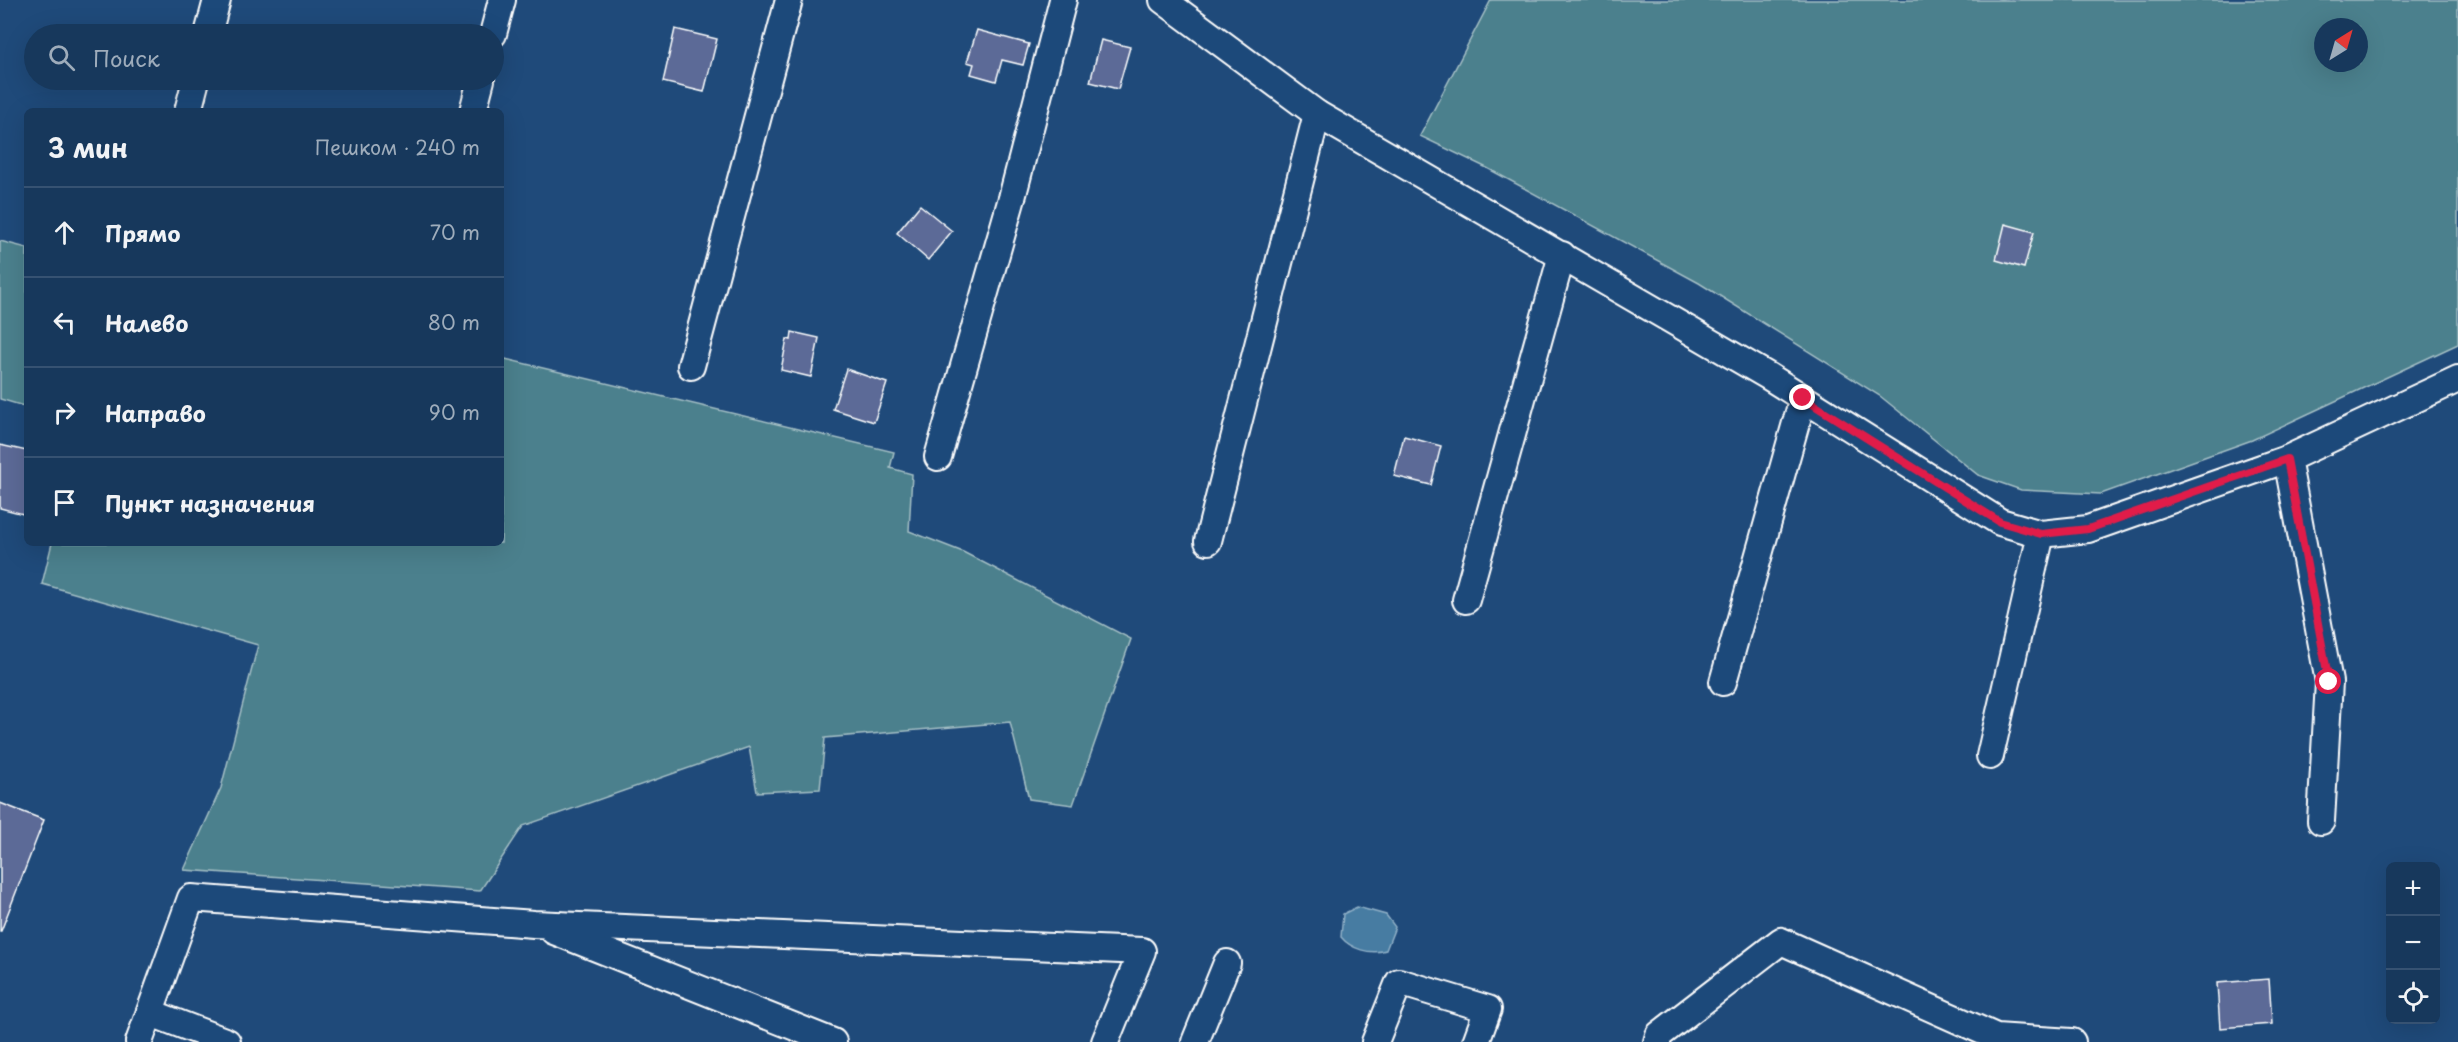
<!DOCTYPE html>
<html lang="ru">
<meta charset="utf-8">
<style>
:root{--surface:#17385c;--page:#244365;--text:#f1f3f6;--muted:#9eacbb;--line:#365272}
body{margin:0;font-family:"Playpen Sans",sans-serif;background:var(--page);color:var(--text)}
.controls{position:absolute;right:18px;bottom:18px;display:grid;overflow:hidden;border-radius:9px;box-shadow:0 6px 24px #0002}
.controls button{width:54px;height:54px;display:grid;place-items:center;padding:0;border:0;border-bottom:2px solid var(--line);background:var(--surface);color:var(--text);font:30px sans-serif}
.compass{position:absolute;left:2314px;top:18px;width:54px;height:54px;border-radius:50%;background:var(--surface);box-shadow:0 6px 24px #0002;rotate:37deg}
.stop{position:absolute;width:18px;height:18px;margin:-14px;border:4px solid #e11d48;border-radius:50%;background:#fff}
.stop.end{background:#e11d48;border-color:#fff;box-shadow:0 2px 6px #0008}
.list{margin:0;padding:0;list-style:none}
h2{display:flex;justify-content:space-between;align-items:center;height:78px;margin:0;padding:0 24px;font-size:26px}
h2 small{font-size:20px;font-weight:400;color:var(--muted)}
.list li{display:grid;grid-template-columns:39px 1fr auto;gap:18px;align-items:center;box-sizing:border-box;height:90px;padding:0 24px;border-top:2px solid var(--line)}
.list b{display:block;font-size:22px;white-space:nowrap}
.list em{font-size:20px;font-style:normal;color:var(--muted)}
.icon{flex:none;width:33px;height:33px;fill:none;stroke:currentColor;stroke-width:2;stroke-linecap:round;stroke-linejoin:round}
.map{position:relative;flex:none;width:2458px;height:1042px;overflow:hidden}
.search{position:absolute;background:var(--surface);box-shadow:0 6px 24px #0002;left:24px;top:24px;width:480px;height:66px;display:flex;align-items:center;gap:15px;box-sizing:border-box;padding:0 21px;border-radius:33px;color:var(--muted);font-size:22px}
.panel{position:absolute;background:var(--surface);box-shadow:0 6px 24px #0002;left:24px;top:108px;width:480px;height:438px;border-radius:9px}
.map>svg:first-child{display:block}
.green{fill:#4c808d;stroke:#a6c0c6;stroke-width:1.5;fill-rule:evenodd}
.water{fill:#467ca2;stroke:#90b0c7;stroke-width:1.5}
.building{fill:#5b6a97;stroke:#fff;stroke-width:1.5}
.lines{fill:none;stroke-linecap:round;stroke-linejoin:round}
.minor-casing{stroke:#fff;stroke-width:30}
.minor{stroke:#1f4a7a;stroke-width:26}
.route{stroke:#e11d48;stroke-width:8}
</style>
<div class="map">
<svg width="2458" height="1042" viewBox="0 0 2458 1042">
<rect width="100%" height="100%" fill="#1f4a7a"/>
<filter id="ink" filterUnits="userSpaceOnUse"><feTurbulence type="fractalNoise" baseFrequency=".0167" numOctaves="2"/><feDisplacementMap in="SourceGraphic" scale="12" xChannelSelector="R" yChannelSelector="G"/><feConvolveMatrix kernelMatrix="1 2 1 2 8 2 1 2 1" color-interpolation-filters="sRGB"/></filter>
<g filter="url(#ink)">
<g class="green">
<path d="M1491,0H2458V344L2252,440L2101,494L2021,490L1978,475L1880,396L1699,283L1487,168L1420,136ZM2323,27H2359V63H2323Z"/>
<polygon points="0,241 27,248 27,407 0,399"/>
<polygon points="501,358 894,452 890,468 912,474 909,531 963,552 1131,639 1073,805 1029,799 1010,722 825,738 820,789 757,792 749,747 523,826 480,891 184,870 221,788 258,645 42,584 52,543 501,543"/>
</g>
<path class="water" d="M1357,907L1386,915L1395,927L1386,950C1370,955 1351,949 1341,937L1343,914Z"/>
<g class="building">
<polygon points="675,29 717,39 704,92 663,82"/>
<polygon points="977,30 1029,44 1023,65 1002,60 996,81 971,74 974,64 967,62"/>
<polygon points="1101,40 1130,47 1118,89 1090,82"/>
<polygon points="920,205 952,231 928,260 897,233"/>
<polygon points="2005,224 2034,232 2024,268 1996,260"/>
<polygon points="792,332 819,338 811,377 781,370 787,339 791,340"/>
<polygon points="846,369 887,383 874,422 833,409"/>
<polygon points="1404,436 1441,446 1431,485 1394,476"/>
<polygon points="0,445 27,451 27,515 0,508"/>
<polygon points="0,803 44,820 1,931 0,931"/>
<polygon points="2269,979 2272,1024 2220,1028 2217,983"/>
</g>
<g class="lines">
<g class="minor-casing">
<g id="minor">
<polyline points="1163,0 1317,114 1768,376 2000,522 2041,534 2088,529 2287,459 2458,379"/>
<polyline points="208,34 217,0"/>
<polyline points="493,34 502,0"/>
<polyline points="188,111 196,80"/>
<polyline points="473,111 481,80"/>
<polyline points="691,366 789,0"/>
<polyline points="938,457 1012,198 1063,0"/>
<polyline points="2287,459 2329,682 2321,821"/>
<polyline points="1208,541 1317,114"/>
<polyline points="1466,600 1562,255"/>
<polyline points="1723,682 1803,398"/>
<polyline points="1990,756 2041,534"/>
<polyline points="554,931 833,1042"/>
<polyline points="151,1013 227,1042"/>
<polyline points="139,1042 191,898 534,924 1142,951 1105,1042"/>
<polyline points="1195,1042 1227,963"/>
<polyline points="1375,1042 1399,982 1488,1009 1476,1042"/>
<polyline points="1657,1042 1659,1035 1781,941 1996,1037 2072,1042"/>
</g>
</g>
<use href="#minor" class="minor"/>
</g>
</g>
<g class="lines" filter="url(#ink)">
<polyline class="route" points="1803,398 2000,522 2041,534 2088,529 2287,459 2329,682"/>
</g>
</svg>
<div class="controls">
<button>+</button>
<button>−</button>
<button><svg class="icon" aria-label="locate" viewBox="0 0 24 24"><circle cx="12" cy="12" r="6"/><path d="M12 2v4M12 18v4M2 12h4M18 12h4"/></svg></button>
</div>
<svg class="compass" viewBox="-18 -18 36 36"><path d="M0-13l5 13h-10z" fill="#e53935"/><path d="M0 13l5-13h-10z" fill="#9eacbb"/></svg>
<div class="stop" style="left:2329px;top:682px"></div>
<div class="stop end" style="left:1803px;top:398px"></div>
<div class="search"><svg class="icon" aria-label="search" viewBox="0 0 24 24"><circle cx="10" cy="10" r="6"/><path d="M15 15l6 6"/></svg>Поиск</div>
<section class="panel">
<h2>3 мин<small>Пешком · 240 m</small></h2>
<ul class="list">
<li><svg class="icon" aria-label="ahead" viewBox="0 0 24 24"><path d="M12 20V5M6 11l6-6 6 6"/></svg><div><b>Прямо</b></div><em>70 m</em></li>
<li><svg class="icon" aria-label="left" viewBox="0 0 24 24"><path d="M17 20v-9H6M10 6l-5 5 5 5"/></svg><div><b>Налево</b></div><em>80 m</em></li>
<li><svg class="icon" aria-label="right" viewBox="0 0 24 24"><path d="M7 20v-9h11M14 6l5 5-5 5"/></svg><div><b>Направо</b></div><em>90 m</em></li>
<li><svg class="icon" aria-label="arrive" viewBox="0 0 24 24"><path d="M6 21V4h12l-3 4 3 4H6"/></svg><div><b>Пункт назначения</b></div></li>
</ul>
</section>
</div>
